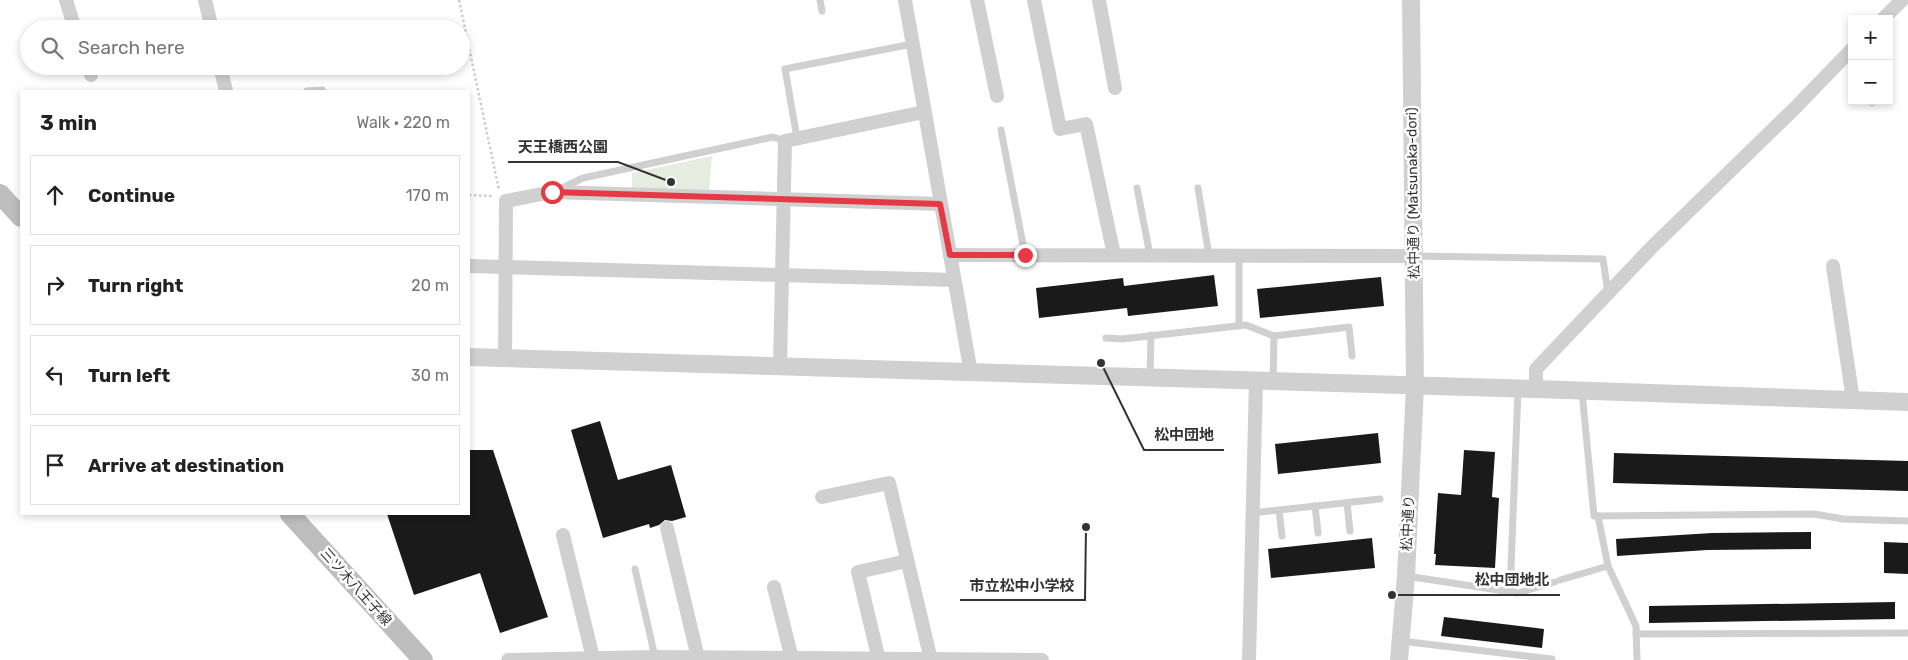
<!DOCTYPE html>
<meta charset="utf-8">
<style>
:root{--surface:#fff;--page:#f6f6f6;--text:#222;--muted:#767676;--line:#e0e0e0}
body{margin:0;font-family:Rubik,"Noto Sans JP",sans-serif;background:var(--page);color:var(--text)}
.controls{position:absolute;right:15px;top:15px;display:grid;overflow:hidden;border-radius:0px;box-shadow:0 2px 8px #0003}
.controls button{width:45px;height:45px;display:grid;place-items:center;padding:0;border:0;border-bottom:1px solid var(--line);background:var(--surface);color:var(--text);font:25px sans-serif}
.stop{position:absolute;width:15px;height:15px;margin:-11px;border:4px solid #e63946;border-radius:50%;background:#fff}
.stop.end{background:#e63946;border-color:#fff;box-shadow:0 1px 5px #0008}
.list{margin:0;padding:0;list-style:none}
h2{display:flex;justify-content:space-between;align-items:center;height:65px;margin:0;padding:0 20px;font-size:21px}
h2 small{font-size:16px;font-weight:400;color:var(--muted)}
.list li{display:grid;grid-template-columns:32px 1fr auto;gap:15px;align-items:center;box-sizing:border-box;height:80px;margin:0 10px 10px;padding:0 10px;border:1px solid var(--line);border-radius:0px}
.list b{display:block;font-size:19px;white-space:nowrap}
.list em{font-size:16px;font-style:normal;color:var(--muted)}
.icon{flex:none;width:28px;height:28px;fill:none;stroke:currentColor;stroke-width:2;stroke-linecap:round;stroke-linejoin:round}
.map{position:relative;flex:none;width:1908px;height:660px;overflow:hidden}
.search{position:absolute;background:var(--surface);box-shadow:0 2px 8px #0003;left:20px;top:20px;width:450px;height:55px;display:flex;align-items:center;gap:12px;box-sizing:border-box;padding:0 18px;border-radius:28px;color:var(--muted);font-size:19px}
.panel{position:absolute;background:var(--surface);box-shadow:0 2px 8px #0003;left:20px;top:90px;width:450px;height:425px;border-radius:0px}
.map>svg:first-child{display:block}
.green{fill:#e6ecdf}
.building{fill:#1a1a1a}
.lines{fill:none;stroke-linecap:round;stroke-linejoin:round}
.path{stroke:#cdcdcd;stroke-width:2.5;stroke-dasharray:2.5 2.5;stroke-linecap:butt}
.service{stroke:#d0d0d0;stroke-width:7}
.minor{stroke:#d0d0d0;stroke-width:14}
.tertiary{stroke:#d0d0d0;stroke-width:18}
.secondary{stroke:#bdbdbd;stroke-width:20}
.route{stroke:#e63946;stroke-width:6}
.labels{text-anchor:middle;dominant-baseline:central;stroke-width:5;stroke-linejoin:round;paint-order:stroke}
.street-label{font-size:14px;fill:#333;stroke:#fff}
.leader{fill:none;stroke:#333;stroke-width:2}
.callout-dot{fill:#333;stroke:#fff;stroke-width:2}
.callout-label{font-size:15px;text-anchor:middle;font-weight:bold;fill:#333;stroke:#fff;stroke-width:5;stroke-linejoin:round;paint-order:stroke}
</style>
<div class="map">
<svg width="1908" height="660" viewBox="0 0 1908 660">
<rect width="100%" height="100%" fill="#fff"/>
<polygon class="green" points="712,156 709,193 632,191 632,173"/>
<g class="building">
<polygon points="1214,275 1218,306 1128,316 1127,308 1039,318 1036,288 1123,278 1124,286"/>
<polygon points="1381,277 1384,306 1260,318 1257,289"/>
<polygon points="600,421 618,480 671,465 686,517 672,521 665,520 659,525 650,528 649,524 603,538 571,430"/>
<polygon points="1378,433 1381,463 1278,474 1275,444"/>
<polygon points="469,450 493,450 548,617 500,633 480,573 414,595 387,514 469,514"/>
<polygon points="1464,450 1495,452 1492,497 1499,498 1495,568 1435,565 1436,554 1434,554 1438,493 1461,495"/>
<polygon points="1614,453 1908,461 1908,491 1613,483"/>
<polygon points="1811,532 1811,549 1707,550 1617,556 1616,539 1712,533"/>
<polygon points="1372,538 1375,568 1271,578 1268,549"/>
<polygon points="1884,542 1908,543 1908,574 1884,573"/>
<polygon points="1895,602 1895,619 1649,623 1649,606"/>
<polygon points="1444,617 1544,629 1542,648 1441,636"/>
</g>
<g class="lines">
<g class="path">
<polyline points="459,0 499,190"/>
<polyline points="469,195 492,196"/>
</g>
<g class="service">
<polyline points="820,0 822,11"/>
<polyline points="307,91 322,90 322,91"/>
<polyline points="1872,101 1872,103"/>
<polyline points="1001,130 1025,255"/>
<polyline points="797,138 785,69 912,44"/>
<polyline points="1137,188 1150,255"/>
<polyline points="1198,188 1209,256"/>
<polyline points="560,189 583,178 773,137 785,141"/>
<polyline points="1414,256 1603,259 1608,293"/>
<polyline points="1239,326 1239,256"/>
<polyline points="1106,338 1122,339 1246,325 1274,336 1349,327 1352,356"/>
<polyline points="1150,377 1151,335"/>
<polyline points="1273,381 1274,336"/>
<polyline points="1582,392 1594,516 1814,514 1843,519 1908,521"/>
<polyline points="1347,503 1350,531"/>
<polyline points="1315,506 1318,533"/>
<polyline points="1279,510 1282,536"/>
<polyline points="1252,513 1380,499"/>
<polyline points="1598,516 1608,566 1636,626 1637,660"/>
<polyline points="635,569 655,657"/>
<polyline points="1406,576 1518,593 1555,582"/>
<polyline points="1560,580 1608,566"/>
<polyline points="1510,592 1518,390"/>
<polyline points="1636,634 1908,633"/>
<polyline points="1401,641 1552,659 1552,660"/>
</g>
<g class="minor">
<polyline points="66,0 75,29"/>
<polyline points="205,0 212,29"/>
<polyline points="905,0 971,373"/>
<polyline points="977,0 997,96"/>
<polyline points="1034,0 1060,129 1086,124 1114,255"/>
<polyline points="1099,0 1115,88"/>
<polyline points="1883,19 1902,0"/>
<polyline points="88,66 91,75"/>
<polyline points="220,66 226,91"/>
<polyline points="950,255 1414,256"/>
<polyline points="469,266 954,280"/>
<polyline points="1833,266 1853,400"/>
<polyline points="505,358 506,201 552,192 940,204"/>
<polyline points="780,366 785,141 924,112"/>
<polyline points="1536,389 1536,369 1651,248 1795,108 1852,49"/>
<polyline points="822,497 889,483 931,660"/>
<polyline points="667,528 698,658"/>
<polyline points="563,535 593,658"/>
<polyline points="774,587 792,659"/>
<polyline points="508,660 655,657 1042,660"/>
<polyline points="879,660 858,572 907,561"/>
<polyline points="1249,660 1256,381"/>
</g>
<g class="tertiary">
<polyline points="469,357 1536,389 1908,402"/>
<polyline points="1399,660 1406,576 1415,386 1411,0"/>
</g>
<g class="secondary">
<polyline points="0,194 21,217"/>
<polyline points="290,514 423,660"/>
</g>
</g>
<g class="lines">
<polyline class="route" points="552,192 940,204 950,255 1025,255"/>
</g>
<g class="labels">
<g class="street-label">
<text transform="translate(1413 193) rotate(-91)">松中通り (Matsunaka-dori)</text>
<text transform="translate(1408 523) rotate(-87)">松中通り</text>
<text transform="translate(356 587) rotate(48)">三ツ木八王子線</text>
</g>
</g>
<path class="leader" d="M671 182L618 162H508M1101 363L1144 450H1224M1392 595L1465 595H1560M1086 527L1085 600H960"/>
<g class="callout-dot">
<circle cx="671" cy="182" r="5"/>
<circle cx="1101" cy="363" r="5"/>
<circle cx="1392" cy="595" r="5"/>
<circle cx="1086" cy="527" r="5"/>
</g>
<g class="callout-label">
<text x="563" y="152">天王橋西公園</text>
<text x="1184" y="440">松中団地</text>
<text x="1512" y="585">松中団地北</text>
<text x="1022" y="591">市立松中小学校</text>
</g>
</svg>
<div class="controls">
<button>+</button>
<button>−</button>
</div>
<div class="stop" style="left:552px;top:192px"></div>
<div class="stop end" style="left:1025px;top:255px"></div>
<div class="search"><svg class="icon" aria-label="search" viewBox="0 0 24 24"><circle cx="10" cy="10" r="6"/><path d="M15 15l6 6"/></svg>Search here</div>
<section class="panel">
<h2>3 min<small>Walk · 220 m</small></h2>
<ul class="list">
<li><svg class="icon" aria-label="ahead" viewBox="0 0 24 24"><path d="M12 20V5M6 11l6-6 6 6"/></svg><div><b>Continue</b></div><em>170 m</em></li>
<li><svg class="icon" aria-label="right" viewBox="0 0 24 24"><path d="M7 20v-9h11M14 6l5 5-5 5"/></svg><div><b>Turn right</b></div><em>20 m</em></li>
<li><svg class="icon" aria-label="left" viewBox="0 0 24 24"><path d="M17 20v-9H6M10 6l-5 5 5 5"/></svg><div><b>Turn left</b></div><em>30 m</em></li>
<li><svg class="icon" aria-label="arrive" viewBox="0 0 24 24"><path d="M6 21V4h12l-3 4 3 4H6"/></svg><div><b>Arrive at destination</b></div></li>
</ul>
</section>
</div>
